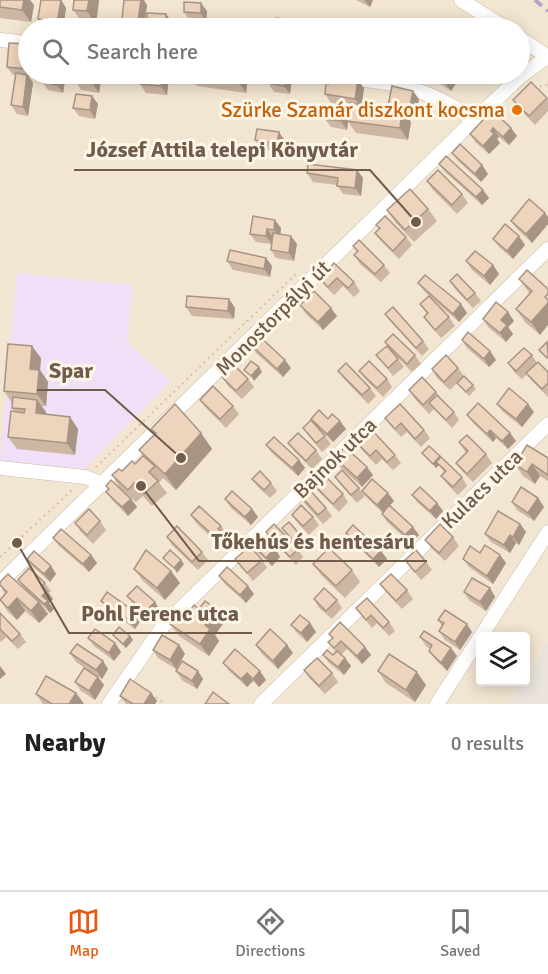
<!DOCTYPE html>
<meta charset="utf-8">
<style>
:root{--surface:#fff;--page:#f2f2f2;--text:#202124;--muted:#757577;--line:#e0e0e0;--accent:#ea580c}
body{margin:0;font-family:Signika,sans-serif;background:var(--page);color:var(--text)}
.controls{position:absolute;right:18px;bottom:18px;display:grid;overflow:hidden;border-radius:6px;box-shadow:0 3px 15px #0003}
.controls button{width:54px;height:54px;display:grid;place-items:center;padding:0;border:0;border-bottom:2px solid var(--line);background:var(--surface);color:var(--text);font:30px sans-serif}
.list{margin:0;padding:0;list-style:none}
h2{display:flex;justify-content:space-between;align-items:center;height:78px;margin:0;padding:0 24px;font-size:26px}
h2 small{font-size:20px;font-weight:400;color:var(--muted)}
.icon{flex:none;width:33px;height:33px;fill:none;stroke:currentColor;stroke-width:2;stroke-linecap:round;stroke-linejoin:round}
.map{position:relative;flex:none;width:548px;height:704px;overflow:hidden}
.search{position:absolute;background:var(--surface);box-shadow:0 3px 15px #0003;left:18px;right:18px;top:18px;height:66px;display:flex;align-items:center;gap:15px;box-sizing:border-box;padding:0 21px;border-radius:33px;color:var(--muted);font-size:22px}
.sheet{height:186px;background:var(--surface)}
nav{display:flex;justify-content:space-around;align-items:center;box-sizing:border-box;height:84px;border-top:2px solid var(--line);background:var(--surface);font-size:16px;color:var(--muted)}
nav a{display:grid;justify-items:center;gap:3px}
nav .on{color:var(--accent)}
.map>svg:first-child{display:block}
.residential{fill:#f2e5d1;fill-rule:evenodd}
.industrial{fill:#eae4dd}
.education{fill:#f0dff7}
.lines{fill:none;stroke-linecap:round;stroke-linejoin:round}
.minor-casing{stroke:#cbbbaa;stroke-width:15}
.path{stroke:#d3b79f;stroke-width:2;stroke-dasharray:1.5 4.5;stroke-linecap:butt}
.minor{stroke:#fff;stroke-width:14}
.rail{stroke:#b6a2c3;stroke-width:4;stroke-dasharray:9 6;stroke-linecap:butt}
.wall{fill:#cdb6a2}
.shaded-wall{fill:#a79484}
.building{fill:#eed4bc;stroke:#a79484;stroke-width:1.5}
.food-dot{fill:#e8710a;stroke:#fef7e8;stroke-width:2}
.labels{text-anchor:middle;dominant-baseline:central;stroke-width:6;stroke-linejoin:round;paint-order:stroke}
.food-label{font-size:21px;fill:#c56008;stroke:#fef7e8;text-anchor:end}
.street-label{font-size:21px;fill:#715b4a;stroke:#fef7e8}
.leader{fill:none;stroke:#715b4a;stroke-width:2}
.callout-dot{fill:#715b4a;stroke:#fef7e8;stroke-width:2}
.callout-label{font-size:22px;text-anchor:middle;font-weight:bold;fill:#715b4a;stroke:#fef7e8;stroke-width:6;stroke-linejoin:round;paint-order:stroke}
</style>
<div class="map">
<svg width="548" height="704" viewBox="0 0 548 704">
<rect width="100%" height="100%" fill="#fbf3e2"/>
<path class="residential" d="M0,0H548V641L526,676V636H480V682H522L507,704H0ZM28,28H520V74H28Z"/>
<polygon class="industrial" points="548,641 548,704 507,704 522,682 526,682 526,676"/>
<polygon class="education" points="17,273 133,285 127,342 171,381 84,469 0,460"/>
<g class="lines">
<g class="minor-casing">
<g id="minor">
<polyline points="461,0 505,28"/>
<polyline points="520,38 548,57"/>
<polyline points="0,40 28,43"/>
<path d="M306,74C366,80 425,80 473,121"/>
<polyline points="0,468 85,477 104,484"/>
<polyline points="0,583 473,121 521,76 548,56"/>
<polyline points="481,636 548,532"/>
<polyline points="109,704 163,626 548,249"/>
<polyline points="261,704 548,424"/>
<polyline points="437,704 480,637"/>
</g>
</g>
<g class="path">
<polyline points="534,87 548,85"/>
<polyline points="96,467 299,271"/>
<polyline points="0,557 72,490"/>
<polyline points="151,694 166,704"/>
</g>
<use href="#minor" class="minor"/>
<polyline class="rail" points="535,0 548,11"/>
</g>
<g class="wall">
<polygon points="0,0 34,5 31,22 0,18"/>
<polygon points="61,0 66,8 63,28 44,28 38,19"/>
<polygon points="99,0 96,24 82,22 73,10"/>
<polygon points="356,0 373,0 370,7"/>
<polygon points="147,5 144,28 128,27 122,19"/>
<polygon points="207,11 206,22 190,21 184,12"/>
<polygon points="28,44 28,74 34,74 34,77 29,76 33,83 28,116 17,114 11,105 16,75 13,75 7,67"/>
<polygon points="74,74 102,74 99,93 81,90 73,78"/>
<polygon points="169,74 167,95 146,93 140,84"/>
<polygon points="189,74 245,74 248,77 246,93 197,86"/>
<polygon points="430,74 454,74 458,80 451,91 434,80"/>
<polygon points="457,74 475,74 469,82"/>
<polygon points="292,78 290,94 274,92 268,83"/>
<polygon points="65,81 63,93 48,90 42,82"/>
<polygon points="531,82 548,99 548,111 535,125 519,108 513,100"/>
<polygon points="364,88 362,105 389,108 388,106 419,99 415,119 407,117 411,122 408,140 356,133 348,122 347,130 331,127 325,119 348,115 349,105 331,103 325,94"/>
<polygon points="92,96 98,104 95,119 79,116 73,108"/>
<polygon points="492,110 517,136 509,145 499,137 497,139 500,143 489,154 476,143 470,134"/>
<polygon points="255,140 285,141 283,152 261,149"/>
<polygon points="452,153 488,174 481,182 458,161"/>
<polygon points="439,164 483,190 489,198 482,205 445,172"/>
<polygon points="357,170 363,178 361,196 343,194 337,185 313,182 307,173"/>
<polygon points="427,181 462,194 468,203 457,214 433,190"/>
<polygon points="428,209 437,221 414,242 395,222 387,210"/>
<polygon points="253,216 281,228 280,234 297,244 294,261 276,258 271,250 271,244 256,242 250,234"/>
<polygon points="548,217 548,224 532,243 517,229 511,221"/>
<polygon points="376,225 406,237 412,245 399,259 381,241 375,233 379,229"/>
<polygon points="493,239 525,245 513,259 499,247"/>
<polygon points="353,246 384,265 390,273 381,282 360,264 354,255 357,252"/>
<polygon points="266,258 272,266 270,277 233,270 227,261"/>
<polygon points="466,261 493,265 499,274 490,285 472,270"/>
<polygon points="334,263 354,282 360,291 354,297 343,286 334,295 325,286 319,278"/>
<polygon points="519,279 548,289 540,335 525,322 516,309 530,294"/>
<polygon points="450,281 475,293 481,301 473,308 456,290"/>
<polygon points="418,283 467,313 459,322 430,297 449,317 455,326 441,338 430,325 424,317 427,314 420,304 429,296 424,291"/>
<polygon points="229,299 235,308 234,319 192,316 186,307"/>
<polygon points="300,305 337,316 323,330 306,314"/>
<polygon points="385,314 423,341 429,349 422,356 391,322"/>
<polygon points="483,319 514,321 508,327 513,334 506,342 488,327"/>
<polygon points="462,340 490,351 496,360 489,367 467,348"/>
<polygon points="385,342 415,355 421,364 412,372 391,351"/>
<polygon points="250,344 291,368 283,377 256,353"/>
<polygon points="376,355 398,359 404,367 393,376"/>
<polygon points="532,355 537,363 548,372 548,397 532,381 527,374 522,379 514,372 508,363"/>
<polygon points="41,358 40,370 48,382 46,406 42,406 46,412 46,415 70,417 78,429 75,455 17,449 8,437 14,412 12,408 12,403 4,391"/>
<polygon points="458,368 464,376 473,385 476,389 469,396 457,383 450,390 437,378 432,369"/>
<polygon points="338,371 370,388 376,396 368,404 344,379"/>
<polygon points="359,371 387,379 392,387 383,397 365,379"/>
<polygon points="222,377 248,379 254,387 242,399 228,386"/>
<polygon points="409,390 436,392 441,399 454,412 459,420 452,428 434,409 429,414 415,399"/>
<polygon points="200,400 233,406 239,414 226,428 206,408"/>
<polygon points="497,404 534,412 522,427 503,412"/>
<polygon points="467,415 516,441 508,449 496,438 493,442 473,423"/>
<polygon points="385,418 424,430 430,438 421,447 407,432 401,437 391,426"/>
<polygon points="311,419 328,419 346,429 333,442 317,427"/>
<polygon points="303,428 325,436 331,444 322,452 309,436"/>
<polygon points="151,429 201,433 212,449 176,490 163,478 159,483 167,493 152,506 143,496 136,502 120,488 112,475 122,471 135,464 143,456 139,450 155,434"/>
<polygon points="356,442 395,455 401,463 393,470 382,459 376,465 362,450"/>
<polygon points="459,442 486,454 492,463 473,482 462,471 456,463 466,453"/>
<polygon points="288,443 316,450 322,459 312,469 294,451"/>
<polygon points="266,445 299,460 305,468 298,476 272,453"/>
<polygon points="422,453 462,477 467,486 458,495 447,484 441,476 444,472 439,465 436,468"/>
<polygon points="335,458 373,475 362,487 340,467"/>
<polygon points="548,458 548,481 540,476 535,484 523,476 515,464"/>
<polygon points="335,477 359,488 365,496 357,503 341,485"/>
<polygon points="252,479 271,483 277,491 270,498 258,487"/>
<polygon points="312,483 343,494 348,502 339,512 318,491"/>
<polygon points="106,486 131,499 137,507 128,516 112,500 106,492 108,489"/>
<polygon points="362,491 394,501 390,505 413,527 419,535 411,543 387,522 382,514 383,513 368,499"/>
<polygon points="300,495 326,508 332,516 323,524 305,504"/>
<polygon points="412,495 437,503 443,511 436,519 418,503"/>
<polygon points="538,498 544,507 534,521 517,510 512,502"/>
<polygon points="225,499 252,509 258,517 251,525 231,508"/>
<polygon points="191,515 221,526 227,534 225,536 228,541 222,548 196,523"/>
<polygon points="292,515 313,517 319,525 309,535 298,523"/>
<polygon points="100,521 106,530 93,544 81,532 75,523"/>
<polygon points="520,524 526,532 519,545 516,543 510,553 491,542 485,534"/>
<polygon points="282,528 302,537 308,546 301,552"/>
<polygon points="266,532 298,549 303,557 296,565 272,540"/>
<polygon points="346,533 381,551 387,559 379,567 352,541"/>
<polygon points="167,537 202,552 208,560 198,570 172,545"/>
<polygon points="453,537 459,546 445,561 431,548 425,540"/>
<polygon points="53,538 91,555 97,563 89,572 59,546"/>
<polygon points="252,544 275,548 280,557 272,566 257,552"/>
<polygon points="480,553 500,555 506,563 493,584 469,567 463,559"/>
<polygon points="27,559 51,566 56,574 50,582 33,567"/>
<polygon points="235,559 262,560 267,568 253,581"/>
<polygon points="405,560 426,562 432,570 421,580"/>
<polygon points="313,564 352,570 360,582 345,598 322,576"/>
<polygon points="134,569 180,583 165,600 143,581"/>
<polygon points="219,576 254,594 246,603 225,584"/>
<polygon points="18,580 45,583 51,591 49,593 53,599 49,603 54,609 50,613 39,602 48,614 39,623 25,611 17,620 8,612 0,600 5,594 0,586 0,582 24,588"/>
<polygon points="380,584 407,590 413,599 402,609 386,592"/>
<polygon points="490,588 495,597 486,611 469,600 464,592"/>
<polygon points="127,596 155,602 160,611 151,621 133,604"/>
<polygon points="314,599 337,600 342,608 332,619 319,608"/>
<polygon points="101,601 141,620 135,629 107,609"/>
<polygon points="356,608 389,622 395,631 389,636 377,623 372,628"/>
<polygon points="199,609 225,621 215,635 219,641 209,656 179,636 170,624"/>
<polygon points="0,613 20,634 26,642 18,649 6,637 1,642 0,641"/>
<polygon points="438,620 472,632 460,650 445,640 439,631 442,626"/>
<polygon points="310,623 316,632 307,642 297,633 291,625"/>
<polygon points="329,634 365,647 371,655 362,664 347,649 341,655 351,666 344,675 329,663 323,655 333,655 336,652 328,642 332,638"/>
<polygon points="113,635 133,640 126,648 116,639"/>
<polygon points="420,637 451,648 457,656 447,671 435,659 429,651 430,649 426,646"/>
<polygon points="88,638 115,643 121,652 114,661 94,646"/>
<polygon points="179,645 185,654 176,669 158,658 153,650"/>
<polygon points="256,645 287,645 293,653 278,669 262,654"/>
<polygon points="70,653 103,661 108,669 102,679 76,662"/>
<polygon points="223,663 266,680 259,687 253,681 247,687 229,671"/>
<polygon points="304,670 332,673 338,682 325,694 310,679"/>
<polygon points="176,671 203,679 197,689 182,680"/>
<polygon points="378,671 426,685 415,702 386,683"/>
<polygon points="98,677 104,685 95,700 81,691 75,682"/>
<polygon points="76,693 84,704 43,704 36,694"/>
<polygon points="151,693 157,701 155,704 126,704 120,696"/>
</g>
<g class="shaded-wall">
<polygon points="24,0 30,0 34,5 31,22 22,10"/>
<polygon points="61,0 66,8 63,28 61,28 57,23"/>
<polygon points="89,0 99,0 96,24 87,11"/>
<polygon points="141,0 144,0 147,5 144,28 138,21"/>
<polygon points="364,0 373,0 370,7"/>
<polygon points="201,3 207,11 206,22 201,13"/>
<polygon points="166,14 172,22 172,28 166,28"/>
<polygon points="298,21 303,28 296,28"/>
<polygon points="268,22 273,28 268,28"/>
<polygon points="59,74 65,81 63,93 57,85"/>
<polygon points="92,74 102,74 99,93 91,81"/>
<polygon points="162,74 169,74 167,95 161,86"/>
<polygon points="238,74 245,74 248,77 246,93 237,80"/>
<polygon points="286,74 289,74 292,78 290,94 284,86"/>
<polygon points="451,74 454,74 458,80 451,91 445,83"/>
<polygon points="463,74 475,74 469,82"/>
<polygon points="27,75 33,83 28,116 23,107"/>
<polygon points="358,80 364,88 361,107 355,99"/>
<polygon points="413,91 419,99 415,119 409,111"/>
<polygon points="92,96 98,104 95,119 90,110"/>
<polygon points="343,108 349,116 347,130 341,121"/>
<polygon points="402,110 411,122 408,140 400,128"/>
<polygon points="493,128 499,137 497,139 500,143 489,154 483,146 491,131"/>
<polygon points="511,128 517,136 509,145 503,137"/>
<polygon points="279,132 285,141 283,152 277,144"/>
<polygon points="482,165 488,174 481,182 475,174"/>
<polygon points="357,170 363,178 361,196 355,188"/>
<polygon points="483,190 489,198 482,205 476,197"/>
<polygon points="545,213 548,217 548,224 532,243 526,234"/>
<polygon points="275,220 281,228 280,238 274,230"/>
<polygon points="267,229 273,237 272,244 266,236"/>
<polygon points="291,236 297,244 294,261 289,253"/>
<polygon points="519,236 525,245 513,259 507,251"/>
<polygon points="266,258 272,266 270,277 264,269"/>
<polygon points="493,265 499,274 490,285 484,276"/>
<polygon points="229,299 235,308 234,319 228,311"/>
<polygon points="548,303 548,325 540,335 531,322"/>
<polygon points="461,304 467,313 459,322 453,314"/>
<polygon points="331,308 337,316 323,330 318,322"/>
<polygon points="508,312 514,321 508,327 513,334 506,342 500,333 501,320"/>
<polygon points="32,346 41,358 40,370 48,382 46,406 37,394 30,369"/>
<polygon points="490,351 496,360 489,367 484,359"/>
<polygon points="285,360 291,368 283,377 277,369"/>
<polygon points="259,367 262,372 254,381 251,376"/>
<polygon points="37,400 46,412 45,426 36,413"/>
<polygon points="528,404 534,412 522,427 516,419"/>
<polygon points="70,417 78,429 75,455 67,443"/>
<polygon points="340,421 346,429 333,442 327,434"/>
<polygon points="490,430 496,438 493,442 487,434"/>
<polygon points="201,433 212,449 176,490 165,474"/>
<polygon points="510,433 516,441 508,449 502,441"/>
<polygon points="440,456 443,460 436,462 439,465 436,468 433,464"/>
<polygon points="299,460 305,468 298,476 292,468"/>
<polygon points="532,464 540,476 535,484 527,472"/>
<polygon points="367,467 373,475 362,487 357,478"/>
<polygon points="388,493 394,501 383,513 377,505"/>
<polygon points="538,498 544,507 534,521 528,513"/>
<polygon points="131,499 137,507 128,516 122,507"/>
<polygon points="437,503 443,511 436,519 430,511"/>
<polygon points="252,509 258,517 251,525 245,517"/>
<polygon points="520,524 526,532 519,545 513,537"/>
<polygon points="413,527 419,535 411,543 405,535"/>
<polygon points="223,533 228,541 222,548 217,539"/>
<polygon points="510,535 516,543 510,553 504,545"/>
<polygon points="275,548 280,557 272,566 266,558"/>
<polygon points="381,551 387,559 379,567 373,559"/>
<polygon points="91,555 97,563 89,572 83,564"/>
<polygon points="500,555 506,563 493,584 487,576"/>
<polygon points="181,560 184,564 177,573 174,568"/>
<polygon points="51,566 56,574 50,582 44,574"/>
<polygon points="171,571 180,583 165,600 157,588"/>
<polygon points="248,586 254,594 246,603 240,595"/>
<polygon points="490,588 495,597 486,611 480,602"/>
<polygon points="47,591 53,599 49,603 54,609 50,613 44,604 42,596"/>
<polygon points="17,598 25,611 17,620 8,608"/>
<polygon points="39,602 48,614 39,623 31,611"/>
<polygon points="155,602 160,611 151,621 145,612"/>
<polygon points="216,609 225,621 215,635 219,641 209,656 200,644 205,625"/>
<polygon points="135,612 141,620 135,629 129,620"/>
<polygon points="310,623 316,632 307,642 301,633"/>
<polygon points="467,624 472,632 460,650 455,642"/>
<polygon points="130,636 133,640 126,648 123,644"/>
<polygon points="115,643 121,652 114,661 109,653"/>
<polygon points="179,645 185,654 176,669 170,660"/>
<polygon points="287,645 293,653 278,669 273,661"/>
<polygon points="365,647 371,655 362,664 357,656"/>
<polygon points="451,648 457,656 447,671 441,663"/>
<polygon points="345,658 351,666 344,675 338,667"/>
<polygon points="103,661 108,669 102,679 96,670"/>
<polygon points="0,666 6,674 0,679"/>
<polygon points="198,671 203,679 197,689 192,681"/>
<polygon points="260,671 266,680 259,687 253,679"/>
<polygon points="417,672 426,685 415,702 406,690"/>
<polygon points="247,673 253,681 247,687 241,679"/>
<polygon points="98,677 104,685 95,700 89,691"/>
<polygon points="76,693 84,704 69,704"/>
<polygon points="151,693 157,701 155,704 144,704"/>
</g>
<g class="building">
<polygon points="0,0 24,0 22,10 0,7"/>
<polygon points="41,0 61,0 57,23 38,19"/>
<polygon points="74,0 89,0 87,11 73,10"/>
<polygon points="124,0 141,0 138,21 122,19"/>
<polygon points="184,2 201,3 201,13 184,12"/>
<polygon points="147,13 166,14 166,28 147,28"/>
<polygon points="276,18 298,21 296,28 274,28"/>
<polygon points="249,21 268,22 268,28 248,28"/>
<polygon points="215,23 226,24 225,28 214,28"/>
<polygon points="9,43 28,44 28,69 7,67"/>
<polygon points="16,73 27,75 23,107 11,105"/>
<polygon points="44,74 59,74 57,85 42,82"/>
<polygon points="74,74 92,74 91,81 73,78"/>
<polygon points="146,74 162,74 161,86 140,84 140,76 146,77"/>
<polygon points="189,74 238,74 237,80"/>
<polygon points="269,74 286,74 284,86 268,83"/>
<polygon points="431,74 451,74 445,83"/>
<polygon points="330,76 358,80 355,99 325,94 326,83 329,84"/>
<polygon points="531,82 547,98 529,116 513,100"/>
<polygon points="392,86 413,91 409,111 388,106"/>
<polygon points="76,94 92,96 90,110 73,108"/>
<polygon points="349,103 402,110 400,128 347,121"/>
<polygon points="327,106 343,108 341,121 325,119"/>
<polygon points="492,110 511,128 503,137 493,128 491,131 494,134 483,146 470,134"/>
<polygon points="257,129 279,132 277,144 255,140"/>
<polygon points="460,144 482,165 475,174 452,153"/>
<polygon points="446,156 483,190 476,197 439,164"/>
<polygon points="308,164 357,170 355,188 337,186 338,178 307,173"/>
<polygon points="438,170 462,194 452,205 427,181"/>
<polygon points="410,189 428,209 405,230 387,210"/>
<polygon points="529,199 545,213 526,234 511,221"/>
<polygon points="253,216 275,220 274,230 267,229 266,236 250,234"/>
<polygon points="385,216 406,237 393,251 375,233 380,228 376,225"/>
<polygon points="505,224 519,236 507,251 493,239"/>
<polygon points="273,233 291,236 289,253 271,250"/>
<polygon points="359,240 384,265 375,274 354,255 358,251 353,246"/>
<polygon points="230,250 266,258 264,269 227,261"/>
<polygon points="475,251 493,265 484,276 466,261"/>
<polygon points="334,263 354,282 348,288 337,278 328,287 319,278"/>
<polygon points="527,270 548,289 548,294 545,297 548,300 548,303 531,322 516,309 532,291 519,279"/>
<polygon points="457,274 475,293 467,300 450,281"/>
<polygon points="425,275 461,304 453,314 418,283"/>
<polygon points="314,291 331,308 318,322 300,305"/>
<polygon points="187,296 229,299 228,311 186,307"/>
<polygon points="429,296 449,317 435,330 424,317 428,313 420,304"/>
<polygon points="496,302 508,312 501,320 507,325 500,333 483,319"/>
<polygon points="393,307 423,341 416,348 385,314"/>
<polygon points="468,332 490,351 484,359 462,340"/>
<polygon points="393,334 415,355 407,364 385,342"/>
<polygon points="258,335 285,360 277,369 250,344"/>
<polygon points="547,342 548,357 547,358 539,350"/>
<polygon points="8,344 32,346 30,369 39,370 37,394 4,391"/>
<polygon points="387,346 398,359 388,368 376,355"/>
<polygon points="524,348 532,355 516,371 508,363"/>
<polygon points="446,355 458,368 444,382 432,369"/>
<polygon points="251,361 259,367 251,376 244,370"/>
<polygon points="369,361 387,379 377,388 359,371"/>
<polygon points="538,362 548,372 548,383 542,389 526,373"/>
<polygon points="346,363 370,388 362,395 338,371"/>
<polygon points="234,365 248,379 236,391 222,377"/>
<polygon points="464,376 473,385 466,392 457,383"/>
<polygon points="422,377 436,392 423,405 409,390"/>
<polygon points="213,386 233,406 220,419 200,400"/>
<polygon points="509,388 528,404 516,419 497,404"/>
<polygon points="437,395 454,412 446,420 429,403"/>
<polygon points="13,397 37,400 36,413 70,417 67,443 8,437 11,411 24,413 25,409 12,408"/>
<polygon points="478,403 510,433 502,441 490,430 487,434 467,415"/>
<polygon points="175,404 201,433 165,474 139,450 156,433 151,429"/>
<polygon points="400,404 424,430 415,439 401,423 395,429 385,418"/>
<polygon points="319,410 328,419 332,414 340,421 327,434 311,419"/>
<polygon points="311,420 325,436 316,443 303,428"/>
<polygon points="370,428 395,455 387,462 376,450 370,456 356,442"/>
<polygon points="298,433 316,450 306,461 288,443"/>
<polygon points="467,435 486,454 467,474 456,463 468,451 459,442"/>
<polygon points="274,437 299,460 292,468 266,445"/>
<polygon points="527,445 548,458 548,475 532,464 527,472 515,464"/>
<polygon points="429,446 440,456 433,464 422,453"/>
<polygon points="345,447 367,467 357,478 335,458"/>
<polygon points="143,456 155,466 149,472 158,481 144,494 134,483 128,490 112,475 119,469 122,471 132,461 135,464"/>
<polygon points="441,457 462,477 453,487 441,476 446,471 436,462"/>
<polygon points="342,470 359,488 351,495 335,477"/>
<polygon points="260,471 271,483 264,490 252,479"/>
<polygon points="322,473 343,494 333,504 312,483"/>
<polygon points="372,479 388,493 377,505 362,491"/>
<polygon points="111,480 131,499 122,507 106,492 109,489 106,486"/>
<polygon points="420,487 437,503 430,511 412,495"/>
<polygon points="521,487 538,498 528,513 512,502"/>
<polygon points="308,488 326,508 318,515 300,495"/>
<polygon points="232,491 252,509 245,517 225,499"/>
<polygon points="301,505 313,517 303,526 292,515"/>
<polygon points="389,505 413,527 405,535 382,514"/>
<polygon points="199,506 221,526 218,529 223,533 217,539 191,515"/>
<polygon points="89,509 100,521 87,535 75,523"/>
<polygon points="498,511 520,524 513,537 510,535 504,545 485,534"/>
<polygon points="289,522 302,537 295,543 282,528"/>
<polygon points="274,524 298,549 290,557 266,532"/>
<polygon points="440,524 453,537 439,553 425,540"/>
<polygon points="353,525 381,551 373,559 346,533"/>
<polygon points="177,526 202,552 192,562 167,537"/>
<polygon points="61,529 91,555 83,564 53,538"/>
<polygon points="260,535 275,548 266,558 252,544"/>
<polygon points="485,545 500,555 487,576 463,559 470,546 480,553"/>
<polygon points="250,546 262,560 247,573 235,559"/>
<polygon points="329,548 352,570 336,586 313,564"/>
<polygon points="146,550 171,571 157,588 134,569"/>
<polygon points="170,550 181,560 174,568 163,558"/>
<polygon points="416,550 426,562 415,572 405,560"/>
<polygon points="34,551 51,566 44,574 27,559"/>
<polygon points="227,567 248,586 240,595 219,576"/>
<polygon points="29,568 45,583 42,586 47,591 42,596 48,601 44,604 18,580"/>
<polygon points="8,574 39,602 31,611 17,598 8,608 0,600 7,592 0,585 0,582"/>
<polygon points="391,574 407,590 396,601 380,584"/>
<polygon points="472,578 490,588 480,602 464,592"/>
<polygon points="137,586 155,602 145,612 127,596"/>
<polygon points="324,588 337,600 326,611 314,599"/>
<polygon points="107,592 135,612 129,620 101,601"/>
<polygon points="367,598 389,622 383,628 371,615 366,620 356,608"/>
<polygon points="205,601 216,609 205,625 210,629 200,644 170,624 179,611 186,616 194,605 199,609"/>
<polygon points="445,610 467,624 455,642 439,631 444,623 438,620"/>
<polygon points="0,613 20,634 12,641 0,629"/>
<polygon points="300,615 310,623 301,633 291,625"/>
<polygon points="340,622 365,647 357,656 341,641 334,648 328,642 333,638 329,634"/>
<polygon points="119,627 130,636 123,644 113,635"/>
<polygon points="95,629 115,643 109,653 88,638"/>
<polygon points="270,629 287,645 273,661 256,645"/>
<polygon points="424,631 451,648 441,663 429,651 432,645 420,637"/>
<polygon points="162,635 179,645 170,660 153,650"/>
<polygon points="77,644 103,661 96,670 70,653"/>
<polygon points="235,649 260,671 253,679 247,673 241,679 223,663"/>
<polygon points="327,650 333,655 337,651 345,658 338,667 323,655"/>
<polygon points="389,654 417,672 406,690 378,671"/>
<polygon points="317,658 332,673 319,686 304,670"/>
<polygon points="182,661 198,671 192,681 176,671"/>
<polygon points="84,668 98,677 89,691 75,682"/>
<polygon points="46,676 76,693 69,704 52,704 36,694"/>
<polygon points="130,679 151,693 144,704 133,704 120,696"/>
<polygon points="213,692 229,704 205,704"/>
</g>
<circle class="food-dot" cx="517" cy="110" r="6"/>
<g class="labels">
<g class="food-label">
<text x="505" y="110">Szürke Szamár diszkont kocsma</text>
</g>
<g class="street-label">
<text transform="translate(273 318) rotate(-45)">Monostorpályi út</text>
<text transform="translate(335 458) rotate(-44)">Bajnok utca</text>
<text transform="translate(482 489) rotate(-44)">Kulacs utca</text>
</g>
</g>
<path class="leader" d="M416 222L370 170H74M181 458L105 390H37M141 486L199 561H427M17 543L69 633H252"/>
<g class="callout-dot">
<circle cx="416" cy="222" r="6"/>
<circle cx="181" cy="458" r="6"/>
<circle cx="141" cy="486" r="6"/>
<circle cx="17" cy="543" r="6"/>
</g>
<g class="callout-label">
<text x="222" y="157">József Attila telepi Könyvtár</text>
<text x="71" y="378">Spar</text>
<text x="313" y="549">Tőkehús és hentesáru</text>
<text x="160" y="621">Pohl Ferenc utca</text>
</g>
</svg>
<div class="controls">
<button><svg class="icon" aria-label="layers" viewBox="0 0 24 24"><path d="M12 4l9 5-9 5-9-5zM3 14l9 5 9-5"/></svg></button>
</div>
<div class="search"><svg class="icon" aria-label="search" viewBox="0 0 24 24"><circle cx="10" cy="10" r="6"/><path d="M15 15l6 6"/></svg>Search here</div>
</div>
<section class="sheet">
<h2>Nearby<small>0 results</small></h2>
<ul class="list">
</ul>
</section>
<nav>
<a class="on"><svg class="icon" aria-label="map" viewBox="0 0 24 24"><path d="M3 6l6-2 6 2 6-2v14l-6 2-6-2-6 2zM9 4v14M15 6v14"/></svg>Map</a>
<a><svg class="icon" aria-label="directions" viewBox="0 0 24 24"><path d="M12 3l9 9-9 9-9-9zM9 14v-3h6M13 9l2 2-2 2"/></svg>Directions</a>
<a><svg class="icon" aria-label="saved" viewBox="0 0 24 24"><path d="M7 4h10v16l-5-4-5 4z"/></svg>Saved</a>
</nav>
